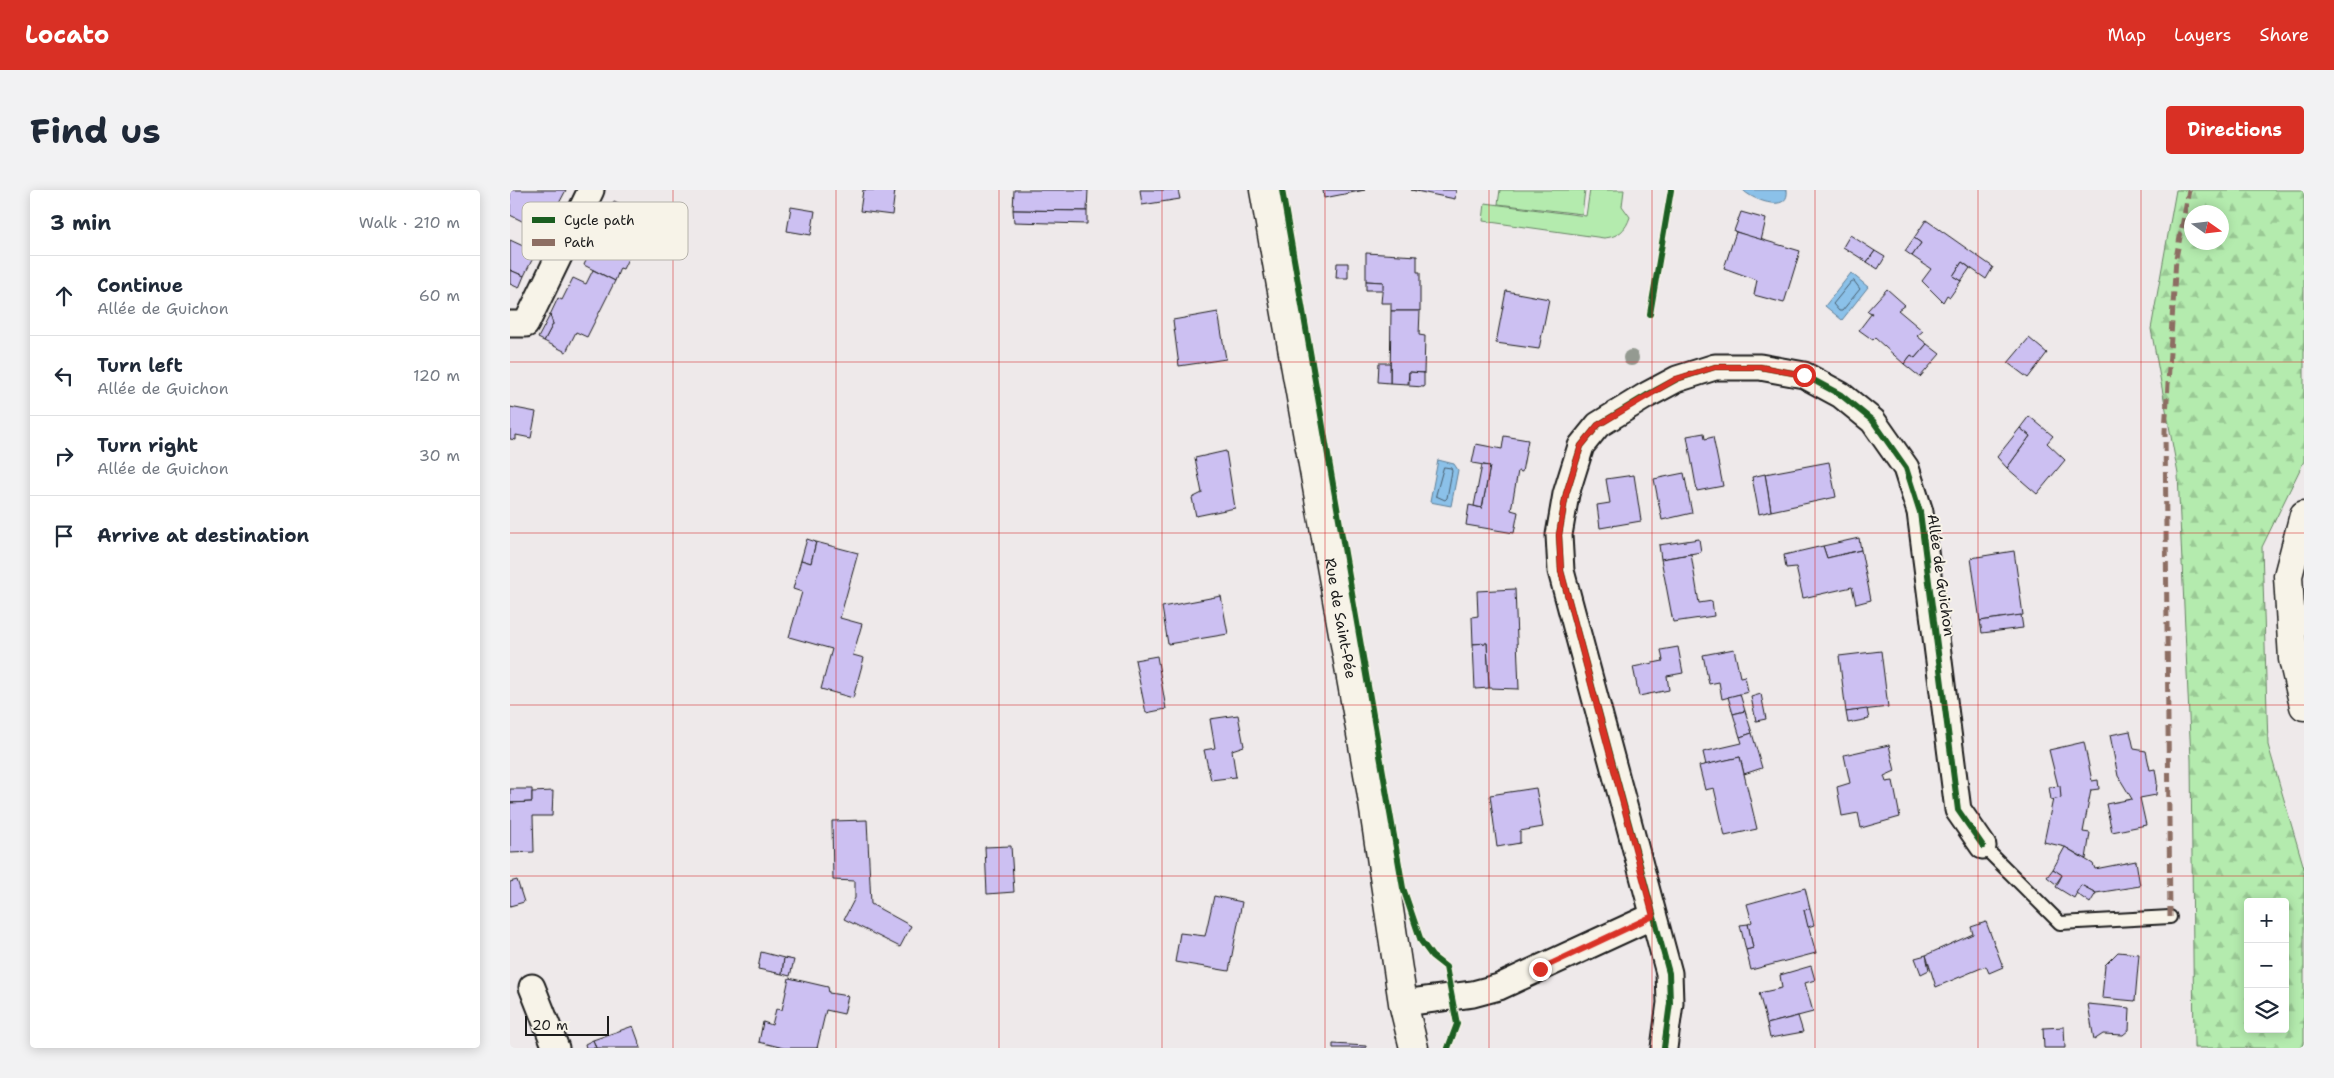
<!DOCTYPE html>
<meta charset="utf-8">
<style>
:root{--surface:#fff;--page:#f2f2f3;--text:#1f2937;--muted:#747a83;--line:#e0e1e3;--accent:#d93025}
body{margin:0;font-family:"Shantell Sans",sans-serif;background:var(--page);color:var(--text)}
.controls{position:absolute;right:15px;bottom:15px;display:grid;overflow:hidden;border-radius:5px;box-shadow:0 2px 12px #0003}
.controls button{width:45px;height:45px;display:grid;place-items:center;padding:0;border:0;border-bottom:1px solid var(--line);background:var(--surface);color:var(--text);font:25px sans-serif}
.compass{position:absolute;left:1674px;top:15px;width:45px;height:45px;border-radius:50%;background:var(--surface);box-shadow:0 2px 12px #0003;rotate:104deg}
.scale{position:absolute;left:15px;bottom:12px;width:84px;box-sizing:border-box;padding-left:5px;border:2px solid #1c1c1c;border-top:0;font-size:14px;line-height:18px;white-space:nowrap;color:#1c1c1c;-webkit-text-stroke:4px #f7f3e8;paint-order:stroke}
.stop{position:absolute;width:15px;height:15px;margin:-11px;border:4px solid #d93025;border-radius:50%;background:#fff}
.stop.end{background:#d93025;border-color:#fff;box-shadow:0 1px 5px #0008}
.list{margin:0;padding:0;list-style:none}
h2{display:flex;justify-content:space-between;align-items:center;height:65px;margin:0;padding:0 20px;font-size:21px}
h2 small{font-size:16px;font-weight:400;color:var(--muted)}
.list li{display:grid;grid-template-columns:32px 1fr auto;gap:15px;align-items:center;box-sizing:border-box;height:80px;padding:0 20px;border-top:1px solid var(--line)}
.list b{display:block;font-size:19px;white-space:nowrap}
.list p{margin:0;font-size:16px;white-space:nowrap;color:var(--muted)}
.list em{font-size:16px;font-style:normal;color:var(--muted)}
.icon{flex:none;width:28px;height:28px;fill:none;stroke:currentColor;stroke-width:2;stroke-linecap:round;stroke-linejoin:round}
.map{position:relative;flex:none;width:1794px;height:858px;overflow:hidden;border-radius:5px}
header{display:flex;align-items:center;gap:30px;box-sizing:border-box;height:70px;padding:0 25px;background:var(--accent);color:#fff}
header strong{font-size:24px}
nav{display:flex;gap:28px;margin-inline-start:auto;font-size:18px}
.intro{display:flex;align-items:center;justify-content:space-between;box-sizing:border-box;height:120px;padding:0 30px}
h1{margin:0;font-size:35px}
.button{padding:12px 22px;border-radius:5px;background:var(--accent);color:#fff;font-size:18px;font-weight:700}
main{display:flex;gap:30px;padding:0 30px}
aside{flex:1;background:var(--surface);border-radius:5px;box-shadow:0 2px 12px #0003}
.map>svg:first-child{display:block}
.grass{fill:#b4ebae;stroke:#688465}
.forest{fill:url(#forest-firs);stroke:#688465;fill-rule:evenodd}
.water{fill:#8bc1e9;stroke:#5f7f97}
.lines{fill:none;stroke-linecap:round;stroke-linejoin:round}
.shore{stroke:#485e6e;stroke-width:1}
.building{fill:#ccc0f2;stroke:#1c1c1c}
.lane-casing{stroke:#1c1c1c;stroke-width:16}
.street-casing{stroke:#1c1c1c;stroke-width:29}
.secondary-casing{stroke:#1c1c1c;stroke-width:31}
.highway-casing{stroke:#1c1c1c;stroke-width:31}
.lane{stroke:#f7f3e8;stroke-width:12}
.street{stroke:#f7f3e8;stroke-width:25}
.secondary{stroke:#f7f3e8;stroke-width:28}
.highway{stroke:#f7f3e8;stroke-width:28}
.quiet{stroke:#8d6e63;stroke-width:5;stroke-dasharray:10 5;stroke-linecap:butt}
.cycleway-casing{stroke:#f7f3e8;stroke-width:9}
.cycleway{stroke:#1b5e20;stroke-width:6}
.tree{fill:#949a91}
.route{stroke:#d93025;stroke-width:6}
.grid{fill:none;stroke:#d62828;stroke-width:1;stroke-opacity:0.55}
.labels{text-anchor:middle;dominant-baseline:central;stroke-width:4;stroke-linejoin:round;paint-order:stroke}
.street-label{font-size:15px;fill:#1c1c1c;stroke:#f7f3e8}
.key{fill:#f7f3e8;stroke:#b5b2ab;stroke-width:1}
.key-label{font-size:14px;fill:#1c1c1c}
</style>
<header>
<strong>Locato</strong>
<nav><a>Map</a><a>Layers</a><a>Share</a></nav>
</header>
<div class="intro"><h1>Find us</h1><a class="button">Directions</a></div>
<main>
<aside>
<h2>3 min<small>Walk · 210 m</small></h2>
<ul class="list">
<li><svg class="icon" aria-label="ahead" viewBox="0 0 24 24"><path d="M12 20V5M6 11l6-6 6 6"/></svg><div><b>Continue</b><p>Allée de Guichon</p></div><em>60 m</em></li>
<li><svg class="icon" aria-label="left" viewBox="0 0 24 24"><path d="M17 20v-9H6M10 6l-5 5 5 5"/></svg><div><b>Turn left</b><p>Allée de Guichon</p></div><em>120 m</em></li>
<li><svg class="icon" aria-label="right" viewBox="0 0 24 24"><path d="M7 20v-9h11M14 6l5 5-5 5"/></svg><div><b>Turn right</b><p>Allée de Guichon</p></div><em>30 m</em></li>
<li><svg class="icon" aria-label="arrive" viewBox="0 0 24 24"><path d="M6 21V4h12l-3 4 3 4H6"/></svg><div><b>Arrive at destination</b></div></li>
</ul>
</aside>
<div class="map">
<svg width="1794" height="858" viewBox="0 0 1794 858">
<defs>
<pattern id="forest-firs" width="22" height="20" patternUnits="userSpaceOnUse" patternTransform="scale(1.25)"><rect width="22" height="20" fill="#b4ebae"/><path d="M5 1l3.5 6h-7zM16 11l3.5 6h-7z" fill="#9ac995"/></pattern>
</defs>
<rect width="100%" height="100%" fill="#eee9ea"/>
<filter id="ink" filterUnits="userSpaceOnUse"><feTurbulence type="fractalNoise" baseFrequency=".02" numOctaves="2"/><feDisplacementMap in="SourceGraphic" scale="10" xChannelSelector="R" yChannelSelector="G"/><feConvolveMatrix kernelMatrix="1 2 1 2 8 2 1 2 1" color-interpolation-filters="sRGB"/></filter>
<g filter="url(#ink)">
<g class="grass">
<polygon points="990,0 1075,0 1072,24 988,14"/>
<path d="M1080,0H1114L1112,16L1120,27C1116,40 1108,47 1094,48L973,31L975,13L1076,26Z"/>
</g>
<path class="forest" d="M1666,0H1794V271L1752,357L1758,555L1794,678V858H1684L1681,570L1668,284L1641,139ZM1682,22H1712V52H1682ZM1738,712H1775V839H1738Z"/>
<g class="water">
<path d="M1233,0H1277C1280,24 1242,10 1233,0Z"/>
<polygon points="1341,83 1358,97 1332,130 1315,116"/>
<polygon points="928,270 944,274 948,280 941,316 920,312"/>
</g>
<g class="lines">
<g class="shore">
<polygon points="1344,91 1350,99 1332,121 1329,121 1323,114 1341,92"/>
<polygon points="934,277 941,278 942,281 937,308 935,310 926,306"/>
</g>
</g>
<g class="building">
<polygon points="0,0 56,0 46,19 41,17 30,40 0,25"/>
<polygon points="353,0 385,0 382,25 350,21"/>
<polygon points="504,0 578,0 577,21 503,20"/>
<polygon points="630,0 668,0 670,9 632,15"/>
<polygon points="813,0 855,0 814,8"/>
<polygon points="901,0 946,0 945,9"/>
<polygon points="104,11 138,27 113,79 110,78 105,91 74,75 80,62 90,67 104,38 94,33"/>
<polygon points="281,17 305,21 301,45 277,41"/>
<polygon points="503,20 577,21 577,34 504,32"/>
<polygon points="1231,22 1256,29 1251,51 1224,41"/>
<polygon points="1416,30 1483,77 1476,89 1452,72 1443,86 1451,91 1440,107 1437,105 1433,112 1412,91 1421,79 1402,66 1411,53 1404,48"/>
<polygon points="1226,42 1290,61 1274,113 1244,105 1247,90 1214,78"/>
<polygon points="1340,45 1365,61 1357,72 1333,57"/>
<polygon points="1404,48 1411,53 1402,66 1395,61"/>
<polygon points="0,50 26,62 14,86 0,80"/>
<polygon points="1365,61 1375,67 1368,79 1357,72"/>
<polygon points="856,63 907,66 907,82 910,82 910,121 881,121 881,113 871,113 873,92 856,91"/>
<polygon points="1452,72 1460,78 1451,91 1443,86"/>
<polygon points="827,73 838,73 838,88 826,88"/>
<polygon points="0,80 14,86 9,98 0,94"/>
<polygon points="83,80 105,91 77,147 66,142 56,162 34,151 43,134 40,125 48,108 52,110 63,88 76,94"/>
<polygon points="856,91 873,92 873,100 856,100"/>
<polygon points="1377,99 1395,115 1388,120 1413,141 1407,146 1417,154 1405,168 1401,165 1394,174 1365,148 1363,150 1349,140 1362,123 1357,121"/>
<polygon points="996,101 1039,109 1029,159 986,153"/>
<polygon points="881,121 910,121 909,145 915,146 914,183 899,182 898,194 880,193"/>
<polygon points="708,122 716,169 669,176 663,130"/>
<polygon points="40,125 43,134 34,151 28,148"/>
<polygon points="1519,148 1537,163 1518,188 1498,173"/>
<polygon points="1417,154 1430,164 1410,187 1394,174 1401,165 1405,168"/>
<polygon points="869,173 880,173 880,193 868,192"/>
<polygon points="899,182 914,183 914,197 899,196"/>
<polygon points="0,217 26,222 21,248 6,245 6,250 0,249"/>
<polygon points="1519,226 1543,246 1537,253 1555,270 1527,304 1497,278 1520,246 1510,238"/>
<polygon points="1510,238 1520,246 1497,278 1487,267"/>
<polygon points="1194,243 1195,249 1203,247 1213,296 1187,301 1177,246"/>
<polygon points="994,246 1018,250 1012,282 1008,281 1001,320 1008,322 1004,343 956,335 959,315 972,318 980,276 962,273 966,254 992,259"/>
<polygon points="716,261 725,318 686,326 682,308 692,303 685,268"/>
<polygon points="1319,272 1326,307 1261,321 1255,284"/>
<polygon points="972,275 980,276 972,318 964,316"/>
<polygon points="1174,283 1182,323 1152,330 1144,289"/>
<polygon points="1255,284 1261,321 1249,324 1242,287"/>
<polygon points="1124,285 1131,331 1090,338 1087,315 1100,313 1096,289"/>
<polygon points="1349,348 1351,360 1317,368 1313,356"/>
<polygon points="297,349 306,352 301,373 291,370"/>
<polygon points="1189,349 1191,362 1151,369 1149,355"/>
<polygon points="306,352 348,363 330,428 352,434 343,465 354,468 343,508 311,499 322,459 279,447 292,402 283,399 291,370 301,373"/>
<polygon points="1313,356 1317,368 1351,360 1361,410 1346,414 1342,397 1293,408 1286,377 1276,378 1274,365"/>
<polygon points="1504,361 1513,425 1470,431 1461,368"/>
<polygon points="1181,364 1189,413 1202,411 1204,426 1163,432 1151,369"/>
<polygon points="1005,399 1009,499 979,498 977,453 963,454 962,427 968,426 967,401"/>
<polygon points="711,406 718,444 658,454 652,417"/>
<polygon points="1511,425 1513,438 1472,443 1470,431"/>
<polygon points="977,453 979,498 965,499 963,454"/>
<polygon points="1168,457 1173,483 1157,486 1159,500 1129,506 1123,477 1153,471 1151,460"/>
<polygon points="1224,459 1230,487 1235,486 1238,502 1212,509 1209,492 1199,494 1193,465"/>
<polygon points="1371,461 1378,517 1336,522 1329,466"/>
<polygon points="647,466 656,519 636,523 625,470"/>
<polygon points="1230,504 1235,521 1223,524 1218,507"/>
<polygon points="1251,504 1256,529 1246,531 1241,507"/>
<polygon points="1357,519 1359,529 1338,533 1336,522"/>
<polygon points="1235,521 1242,543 1230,547 1223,524"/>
<polygon points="728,525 734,556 722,560 726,587 701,590 694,560 705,558 700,529"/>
<polygon points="1620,541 1624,559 1636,561 1640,580 1645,579 1647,592 1646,605 1630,608 1636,635 1602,642 1596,614 1622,609 1608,586 1600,545"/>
<polygon points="1242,543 1252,578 1234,584 1230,567 1196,575 1193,562 1232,553 1230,547"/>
<polygon points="1574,552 1582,591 1588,590 1589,599 1581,600 1573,642 1580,643 1576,669 1555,657 1534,652 1543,609 1551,608 1539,560"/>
<polygon points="1379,555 1385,581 1374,586 1376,592 1383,591 1390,627 1351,638 1348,623 1332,626 1327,597 1340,593 1334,565"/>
<polygon points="1230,567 1247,639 1215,646 1204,598 1195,600 1189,576"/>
<polygon points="1550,596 1551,608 1541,610 1539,597"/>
<polygon points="1026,598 1033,637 1010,641 1010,653 987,657 980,605"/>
<polygon points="0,599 22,599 22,612 0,613"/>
<polygon points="43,601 42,626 23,626 24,662 0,663 0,613 22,612 22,602"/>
<polygon points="357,630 361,714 401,736 390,757 334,729 345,708 345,691 323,690 322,631"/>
<polygon points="501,656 504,702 477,704 475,657"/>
<polygon points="1555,657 1583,674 1585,679 1626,671 1630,696 1586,703 1571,695 1564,708 1546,697 1552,685 1543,679"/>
<polygon points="1543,679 1552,685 1546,694 1537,687"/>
<polygon points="7,690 14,712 0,716 0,692"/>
<polygon points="1571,695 1586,703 1580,713 1566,703"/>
<polygon points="1295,698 1300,719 1294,720 1306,763 1241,780 1236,760 1243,758 1238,734 1242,732 1237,714"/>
<polygon points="704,706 732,712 719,781 665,772 670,743 695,746"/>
<polygon points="1300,719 1304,735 1298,737 1294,720"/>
<polygon points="1476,732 1493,777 1479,783 1476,776 1426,797 1416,765 1463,744 1461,737"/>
<polygon points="1238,734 1243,758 1236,760 1230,735"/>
<polygon points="251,762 274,768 272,784 248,779"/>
<polygon points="1608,762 1629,764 1625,811 1592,808 1595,775"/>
<polygon points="1416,765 1419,780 1411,784 1405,768"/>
<polygon points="274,768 284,770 280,786 272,784"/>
<polygon points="1301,776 1305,790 1295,793 1303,822 1257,834 1249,803 1272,798 1270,785"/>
<polygon points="279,788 318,797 319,803 338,806 334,824 316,820 307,858 274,858 249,852 253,832 262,835 266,819 272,820"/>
<polygon points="1578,814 1620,818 1619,840 1613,845 1593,844 1584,850"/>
<polygon points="1288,826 1293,842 1260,848 1257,834"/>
<polygon points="123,836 131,858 86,858 83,850"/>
<polygon points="1554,837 1555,858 1534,858 1533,838"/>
<polygon points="83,850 86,858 76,858 75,854"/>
<polygon points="823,854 856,856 856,858 823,858"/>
</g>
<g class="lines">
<g class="lane-casing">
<polyline id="lane" points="1473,656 1550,733 1660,727"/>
</g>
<g class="street-casing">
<g id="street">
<polyline points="0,134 16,134 81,0"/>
<polyline points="22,797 46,858"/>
<polyline points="893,813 963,804 989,797 1143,726"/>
<polyline points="1154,858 1160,813 1159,783 1051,381 1049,345 1056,304 1071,256 1088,235 1137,205 1167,189 1205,177 1250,177 1294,185 1331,205 1363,231 1396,278 1410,322 1448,620 1473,656"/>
</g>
</g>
<g class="secondary-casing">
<g id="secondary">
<path id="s1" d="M754,0L861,600L893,813L904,858"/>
</g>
</g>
<g class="highway-casing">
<polyline id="highway" points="1794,325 1778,386 1783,469 1794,516"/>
</g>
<use href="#lane" class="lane"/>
<use href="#street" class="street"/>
<use href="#secondary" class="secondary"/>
<use href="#highway" class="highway"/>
<polyline class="quiet" points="1660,727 1655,241 1666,68 1679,0"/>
<g class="cycleway-casing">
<g id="cycleway">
<polyline points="772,0 893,698 911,751 922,766 936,777 947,834 938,858"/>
<polyline points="1140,124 1161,0"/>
<polyline points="1154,858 1160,813 1159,783 1051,381 1049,345 1056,304 1071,256 1088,235 1137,205 1167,189 1205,177 1250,177 1294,185 1331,205 1363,231 1396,278 1410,322 1448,620 1473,656"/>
</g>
</g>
<use href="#cycleway" class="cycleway"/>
</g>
<circle class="tree" cx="1121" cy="168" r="8"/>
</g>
<g class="lines" filter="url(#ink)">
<polyline class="route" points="1030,779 1143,726 1051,381 1049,345 1056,304 1071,256 1088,235 1166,189 1205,177 1250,177 1294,185"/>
</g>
<path class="grid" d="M163,0V858M326,0V858M489,0V858M652,0V858M815,0V858M979,0V858M1142,0V858M1305,0V858M1468,0V858M1631,0V858M0,172H1794M0,343H1794M0,515H1794M0,686H1794"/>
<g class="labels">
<g class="street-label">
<text transform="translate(1431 385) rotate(82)">Allée de Guichon</text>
<text stroke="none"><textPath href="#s1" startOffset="435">Rue de Saint-Pée</textPath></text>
</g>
</g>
<rect x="12" y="12" width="166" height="58" rx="8" class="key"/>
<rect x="22" y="27" width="23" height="6" fill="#1b5e20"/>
<rect x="22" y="49" width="23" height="7" fill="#8d6e63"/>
<g class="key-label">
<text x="54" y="35">Cycle path</text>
<text x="54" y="57">Path</text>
</g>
</svg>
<div class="controls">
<button>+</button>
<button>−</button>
<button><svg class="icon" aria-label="layers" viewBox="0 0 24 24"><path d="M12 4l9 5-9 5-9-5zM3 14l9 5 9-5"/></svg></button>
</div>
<svg class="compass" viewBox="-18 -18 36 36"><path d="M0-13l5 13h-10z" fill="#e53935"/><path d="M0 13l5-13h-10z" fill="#747a83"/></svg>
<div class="scale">20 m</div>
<div class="stop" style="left:1294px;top:185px"></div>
<div class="stop end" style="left:1030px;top:779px"></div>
</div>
</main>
